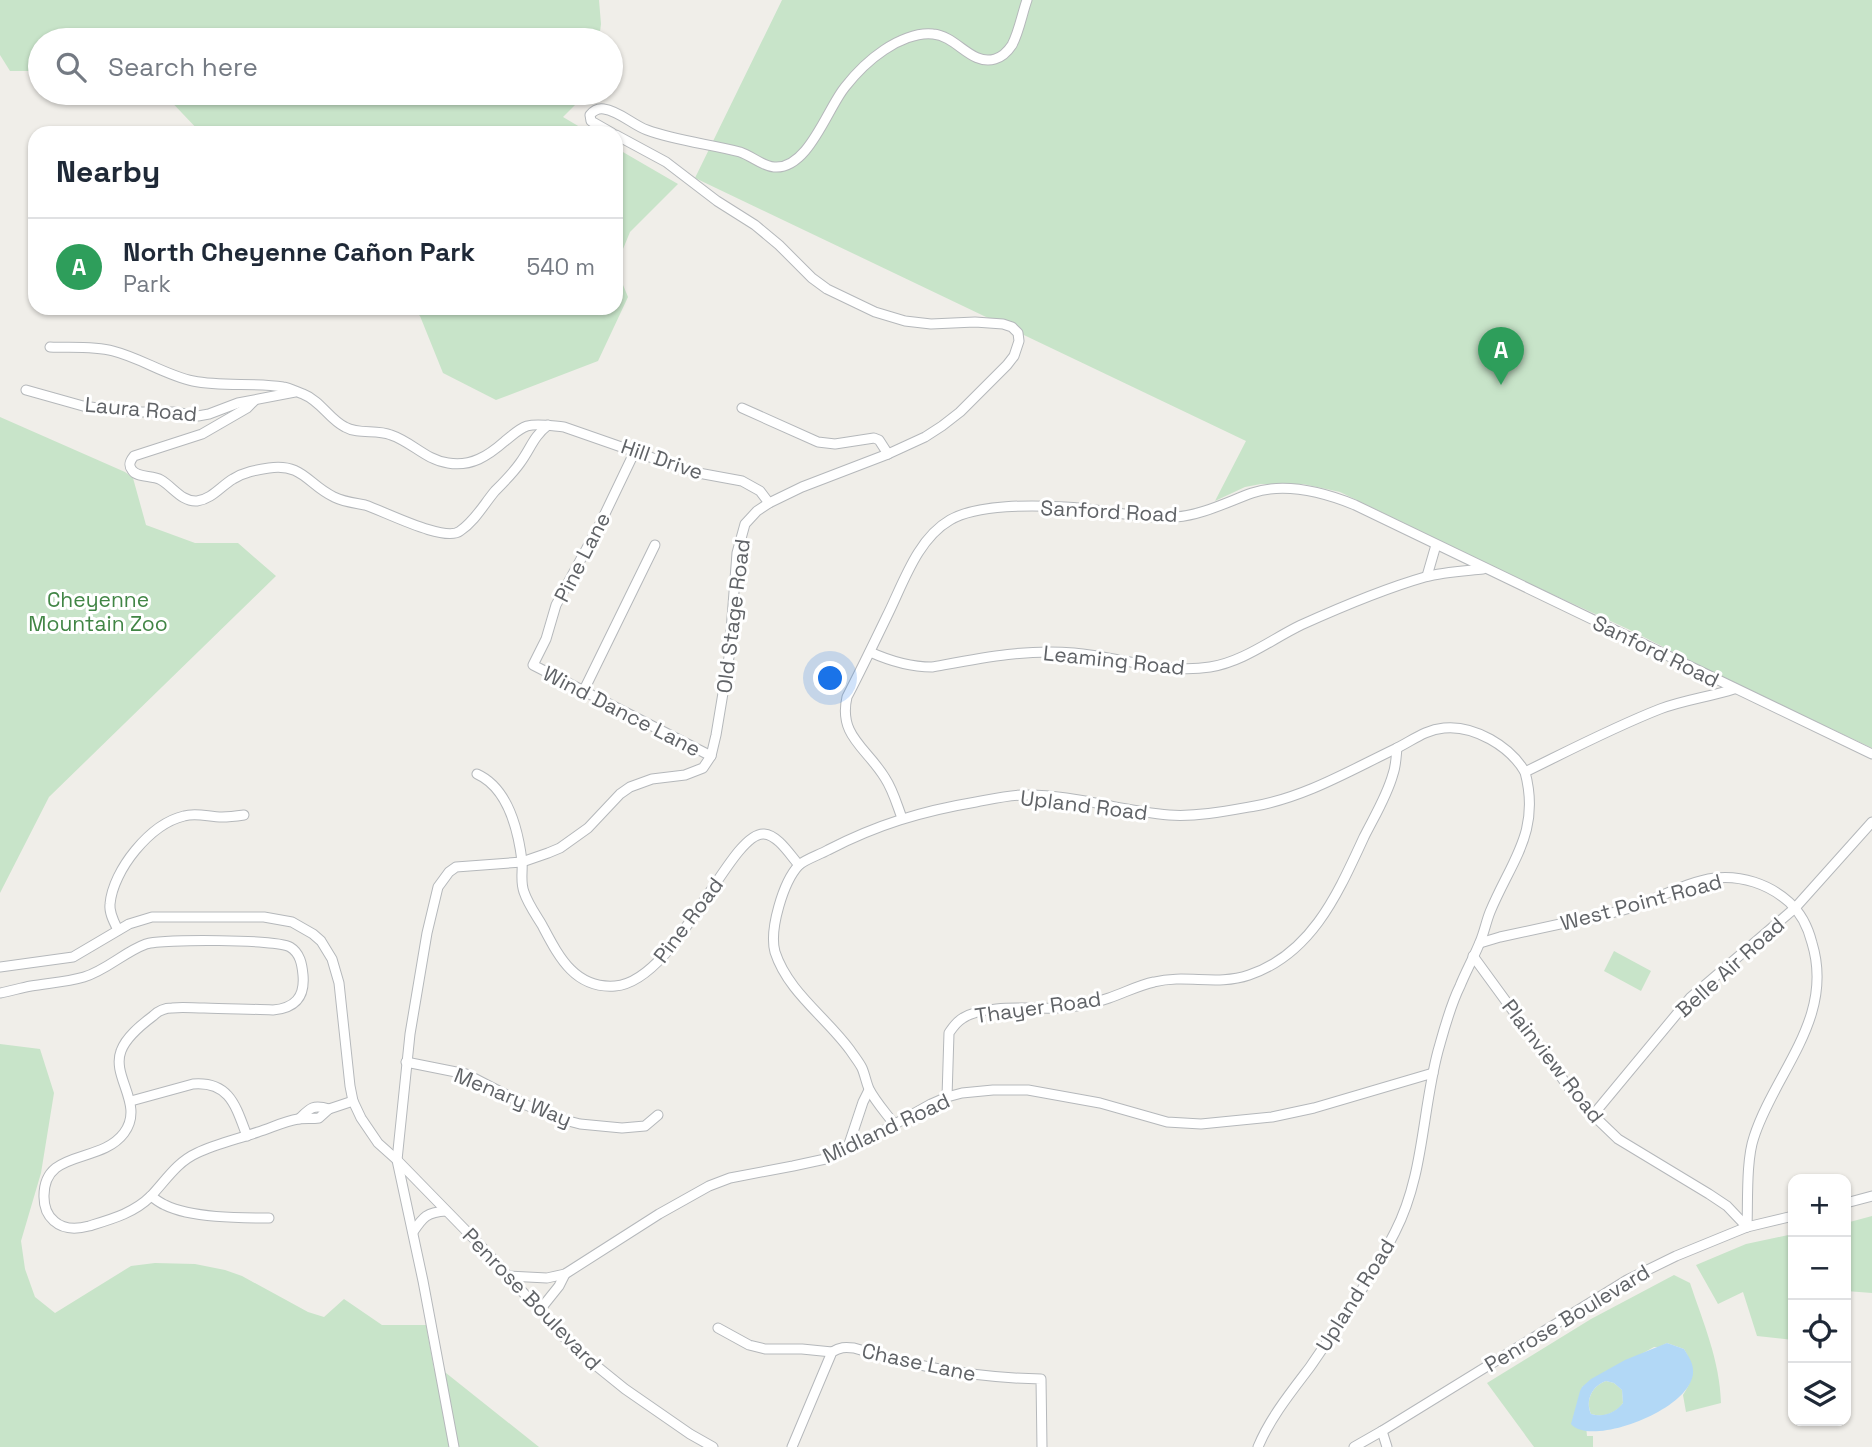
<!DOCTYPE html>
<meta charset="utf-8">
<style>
:root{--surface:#fff;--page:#f6f6f7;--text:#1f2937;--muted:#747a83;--line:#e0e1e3;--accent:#0f766e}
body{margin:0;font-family:"Space Grotesk",sans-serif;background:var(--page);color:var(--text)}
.controls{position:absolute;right:21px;bottom:21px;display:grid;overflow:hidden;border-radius:14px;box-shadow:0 2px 5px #0004}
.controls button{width:63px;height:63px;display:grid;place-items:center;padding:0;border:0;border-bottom:2px solid var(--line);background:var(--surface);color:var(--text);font:35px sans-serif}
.you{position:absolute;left:831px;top:679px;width:24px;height:24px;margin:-18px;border:5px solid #fff;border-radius:50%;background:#1a73e8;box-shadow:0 0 0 10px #1a73e833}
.badge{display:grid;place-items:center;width:46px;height:46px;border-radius:50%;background:var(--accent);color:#fff;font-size:23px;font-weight:700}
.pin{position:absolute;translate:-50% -58px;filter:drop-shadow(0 2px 4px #0008)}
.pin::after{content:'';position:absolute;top:37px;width:24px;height:21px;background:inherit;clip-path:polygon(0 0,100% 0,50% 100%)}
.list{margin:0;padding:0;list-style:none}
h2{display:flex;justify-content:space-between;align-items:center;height:91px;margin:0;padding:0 28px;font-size:30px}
h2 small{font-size:23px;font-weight:400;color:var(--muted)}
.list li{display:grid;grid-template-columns:46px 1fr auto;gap:21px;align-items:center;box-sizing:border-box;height:98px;padding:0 28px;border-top:2px solid var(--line)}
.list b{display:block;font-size:26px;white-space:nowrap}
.list p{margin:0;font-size:23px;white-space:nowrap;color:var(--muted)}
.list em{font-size:23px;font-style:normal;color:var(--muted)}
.icon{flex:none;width:38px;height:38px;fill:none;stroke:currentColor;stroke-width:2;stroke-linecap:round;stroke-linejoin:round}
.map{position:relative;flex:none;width:1872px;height:1447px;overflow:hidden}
.search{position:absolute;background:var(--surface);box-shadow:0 2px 5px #0004;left:28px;top:28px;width:595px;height:77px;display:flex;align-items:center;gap:18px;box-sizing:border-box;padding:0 24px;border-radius:38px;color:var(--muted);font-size:26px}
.panel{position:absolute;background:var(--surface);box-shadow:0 2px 5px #0004;left:28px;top:126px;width:595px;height:189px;border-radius:21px}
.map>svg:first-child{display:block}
.green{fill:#c8e4c9}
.water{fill:#b2d8f6;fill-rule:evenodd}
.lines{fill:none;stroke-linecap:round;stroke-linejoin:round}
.minor-casing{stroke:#b5b8bb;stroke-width:11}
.minor{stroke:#fff;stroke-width:9}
.labels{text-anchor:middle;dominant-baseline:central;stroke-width:6;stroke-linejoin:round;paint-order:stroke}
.street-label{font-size:21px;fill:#606367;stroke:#fff}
.park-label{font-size:21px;fill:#418545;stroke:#fff}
</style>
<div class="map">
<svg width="1872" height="1447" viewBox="0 0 1872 1447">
<rect width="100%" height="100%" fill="#f0eee9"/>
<g class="green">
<polygon points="0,0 599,0 601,24 599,40 40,40 40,71 10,71 0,55"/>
<polygon points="782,0 1872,0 1872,748 1738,685 1630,630 1502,571 1340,492 1303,484 1261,484 1245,487 1215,501 1246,441 695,178"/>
<polygon points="163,93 587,93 563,117 590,133 201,133"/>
<polygon points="616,148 678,184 630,232 616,266"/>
<polygon points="616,268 628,297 598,361 496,400 443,373 420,316 411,308 616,308"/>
<polygon points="0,417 125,472 133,478 146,525 195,543 238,543 276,576 49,797 0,893"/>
<polygon points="1614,951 1651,971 1641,991 1604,971"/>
<polygon points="0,1044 40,1049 54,1093 41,1173 21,1241 25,1269 35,1297 55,1313 131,1266 155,1263 195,1264 225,1270 242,1276 308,1312 324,1317 344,1299 382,1325 426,1325 434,1369 446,1373 539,1447 0,1447"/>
<polygon points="1872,1216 1872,1293 1846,1291 1846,1223"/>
<polygon points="1793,1234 1793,1340 1757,1336 1743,1292 1718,1304 1696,1265 1746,1244"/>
<path d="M1674,1275L1690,1283C1703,1322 1720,1361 1721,1403L1686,1412L1683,1395C1694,1378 1695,1367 1684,1349L1667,1343L1659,1347H1654L1582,1387L1587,1436H1593V1447H1534L1487,1383L1591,1319Z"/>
<path d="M1606,1381L1614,1383L1622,1390L1623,1403C1616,1413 1604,1418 1591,1414C1585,1400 1592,1386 1606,1381Z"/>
</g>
<path class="water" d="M1667,1343L1684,1349C1689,1357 1694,1364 1693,1374C1688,1412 1589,1447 1571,1424L1580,1391L1582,1387L1591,1379L1625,1360ZM1606,1381L1614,1383L1622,1390L1623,1403C1616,1412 1604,1418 1591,1414C1585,1400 1592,1386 1606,1381Z"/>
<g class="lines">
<g class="minor-casing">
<g id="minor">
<path d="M612,133L591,121L590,115C594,110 598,108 604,109C619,111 633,125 647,130C677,141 710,144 740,152C752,156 762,166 774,167C808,170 827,109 845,87C856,73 869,60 884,50C897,41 917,32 933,34C957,36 971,66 995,59C1002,57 1008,51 1012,45C1019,32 1022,14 1027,0"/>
<path d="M50,347C70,348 94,346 113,351C141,358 165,375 193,381C222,387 255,382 283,387C290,388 297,392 303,394C321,401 329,419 345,427C359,435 376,429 391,435C412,442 426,460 448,463C471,467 488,456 505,441C512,436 518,429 527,426C538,423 552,426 564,427L693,472L742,481L760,491L769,503"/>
<polyline points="26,390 83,406 105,409 138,412 174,412 198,416 209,414 238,403 295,392"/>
<path d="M254,401L247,408L202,434L134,456C130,461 128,465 132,470C137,478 152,475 161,480C173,487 182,502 197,501C212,499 221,486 233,479C244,472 256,470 269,468C303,463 308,485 334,497C344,502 355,503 365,505C384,511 445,543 460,531C475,521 484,504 495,491C504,482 513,473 520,463C531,448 533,437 548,425"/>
<polyline points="742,408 818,442 835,444 874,438 879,440 888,454"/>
<polyline points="635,451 601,522 556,605 546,639 533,665 711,756"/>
<polyline points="1427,576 1436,545"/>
<path d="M870,652C890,661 909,667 932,667C981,658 1023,649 1074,653C1119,657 1164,674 1210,667C1243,662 1272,639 1301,625C1341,607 1383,589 1425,577C1443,572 1464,571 1483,569"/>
<polyline points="583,692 655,545"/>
<path d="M477,774C508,788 518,829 522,861C523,872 520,881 524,892C528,904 536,915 542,925C558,955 574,989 615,986C677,981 730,831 764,834C778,835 790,855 799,865"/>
<path d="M902,818C897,805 893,790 885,778C867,748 838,736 847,697C861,670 874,643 887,616C903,584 917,539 950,520C977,504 1034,505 1065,507C1102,509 1139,519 1176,517C1202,515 1227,502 1252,493C1285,482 1323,492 1355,505L1872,754"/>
<path d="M118,930C114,922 109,913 110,904C113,870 150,824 184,816C196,812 209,817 222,817C229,817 237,816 244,815"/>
<path d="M1480,943L1500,937C1527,931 1555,925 1583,919C1598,916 1614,913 1630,908C1658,899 1685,882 1715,878C1741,875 1769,884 1789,902C1801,913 1808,927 1812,943C1835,1018 1775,1072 1754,1137C1746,1160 1748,1201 1747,1227"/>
<polyline points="1473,956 1570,1089 1593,1115 1618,1139 1709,1194 1727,1206 1747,1227"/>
<polyline points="0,967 73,957 129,924 152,917 264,917 292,922 313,934 321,941 332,959 339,983 350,1086 353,1101 361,1118 378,1143 397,1160 479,1244 561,1334 578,1351 625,1389 690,1434 713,1447"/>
<path d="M0,993C10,991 21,988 31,986C49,983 67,982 84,977C107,970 124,952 146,944C162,939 277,939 290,947C300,953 302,964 303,975C305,997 295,1008 273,1010C250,1009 227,1009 204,1008C193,1008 182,1007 172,1008C165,1008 158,1011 153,1016C141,1025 126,1037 121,1051C111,1077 145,1105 124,1133C100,1165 43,1148 44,1197C44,1206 47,1215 54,1221C64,1230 78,1229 89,1226C112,1219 134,1213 151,1196C166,1180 177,1162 197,1153C216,1144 238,1139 258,1132C271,1128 285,1121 298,1119C305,1118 312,1119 319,1118L329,1109L353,1101"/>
<polyline points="406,1062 466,1074 526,1105 557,1118 580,1124 622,1128 645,1126 658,1115"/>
<path d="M947,1097L949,1033C953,1027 956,1022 963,1018C985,1004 1031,1009 1057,1008C1074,1007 1093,1004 1109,998C1124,993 1139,985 1154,982C1186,974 1217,986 1249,975C1312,954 1338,893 1364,837C1374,817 1387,796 1393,774C1396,766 1396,757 1397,748"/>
<path d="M131,1101L193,1084C230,1081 236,1107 247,1136"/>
<polyline points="1593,1115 1690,998 1795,908 1872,822"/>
<path d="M299,1119C310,1108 313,1104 329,1109"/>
<path d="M894,1124C886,1113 875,1101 869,1089C866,1082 865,1075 862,1068C859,1062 854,1056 850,1050C826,1017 788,992 775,952C769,930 783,882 799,865C806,859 819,855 828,850C876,825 922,811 976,802C992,799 1008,795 1024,795C1073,794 1120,811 1169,815C1197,817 1227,811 1255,806C1305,797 1349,771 1395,749C1412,741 1424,730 1444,728C1474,725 1510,746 1525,772"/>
<polyline points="847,1150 863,1102 869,1090"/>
<path d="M151,1196C155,1199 160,1203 165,1205C191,1218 240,1218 269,1218"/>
<polyline points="1846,1203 1872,1196"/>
<path d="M413,1232C423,1217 427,1212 446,1211"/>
<polyline points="508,1276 547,1278 565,1274 659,1214 709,1186 730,1178 793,1166 830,1158 879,1133 931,1104 947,1097 962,1093 993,1090 1028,1090 1100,1103 1167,1122 1201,1124 1272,1117 1314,1108 1433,1073"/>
<polyline points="539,1311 559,1286 565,1274"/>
<polyline points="718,1328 749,1345 765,1349 802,1349 832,1352"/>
<polyline points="1382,1431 1387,1447"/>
<polyline points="454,1447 423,1281 397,1160 410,1034 427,933 438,887 449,872 456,867 522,862 548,853 560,848 588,828 620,794 630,787 652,779 685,775 703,768 711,756 716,735 729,657 737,553 745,524 757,511 769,503 802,487 888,454 925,437 942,426 960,412 1007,365 1014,356 1019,341 1018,333 1012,327 1003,324 975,322 931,324 905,321 875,312 827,289 812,278 779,245 755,225 717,201 666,162 616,135"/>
<path d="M792,1447L832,1352C840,1347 845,1347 854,1348C916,1367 975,1378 1041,1379L1042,1447"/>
<path d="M1258,1447C1270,1418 1291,1392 1310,1367C1340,1323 1371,1279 1395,1232C1424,1176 1422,1111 1438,1051C1444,1030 1450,1006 1460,986C1466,971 1474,957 1480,942C1484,933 1486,922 1490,912C1511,861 1541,832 1525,772C1570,750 1614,727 1660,709C1684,700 1709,697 1734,689"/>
<polyline points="1354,1447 1382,1431 1627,1280 1676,1256 1747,1227 1793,1216"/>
</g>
</g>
<use href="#minor" class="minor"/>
</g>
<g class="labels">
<g class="street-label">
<text transform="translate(141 409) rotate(5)">Laura Road</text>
<text transform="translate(662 459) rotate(19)">Hill Drive</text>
<text transform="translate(1109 511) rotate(3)">Sanford Road</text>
<text transform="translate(582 557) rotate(-63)">Pine Lane</text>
<text transform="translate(733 616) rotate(-83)">Old Stage Road</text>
<text transform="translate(1656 651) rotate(26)">Sanford Road</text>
<text transform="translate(1114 660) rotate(6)">Leaming Road</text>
<text transform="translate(622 711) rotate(27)">Wind Dance Lane</text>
<text transform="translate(1084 805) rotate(7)">Upland Road</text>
<text transform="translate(1641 902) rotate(-15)">West Point Road</text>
<text transform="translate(688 920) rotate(-53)">Pine Road</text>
<text transform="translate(1730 967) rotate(-42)">Belle Air Road</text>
<text transform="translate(1038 1007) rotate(-8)">Thayer Road</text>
<text transform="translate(1553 1061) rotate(52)">Plainview Road</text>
<text transform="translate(513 1097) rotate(22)">Menary Way</text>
<text transform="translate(886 1128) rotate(-25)">Midland Road</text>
<text transform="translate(1355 1295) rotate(-58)">Upland Road</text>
<text transform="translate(532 1299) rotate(46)">Penrose Boulevard</text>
<text transform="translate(1567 1318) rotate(-31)">Penrose Boulevard</text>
<text transform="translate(919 1362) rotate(12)">Chase Lane</text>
</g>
<g class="park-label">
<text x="98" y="599">Cheyenne<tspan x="98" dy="24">Mountain Zoo</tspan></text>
</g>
</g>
</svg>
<div class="controls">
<button>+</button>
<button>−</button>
<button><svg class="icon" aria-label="locate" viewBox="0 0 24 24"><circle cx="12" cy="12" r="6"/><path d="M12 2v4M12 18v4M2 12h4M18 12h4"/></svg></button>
<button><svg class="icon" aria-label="layers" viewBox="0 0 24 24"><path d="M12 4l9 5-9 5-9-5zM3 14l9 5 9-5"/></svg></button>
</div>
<div class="you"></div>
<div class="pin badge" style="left:1501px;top:385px;background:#2e9e5b">A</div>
<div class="search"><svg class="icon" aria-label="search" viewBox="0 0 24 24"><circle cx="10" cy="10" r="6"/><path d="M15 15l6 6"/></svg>Search here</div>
<section class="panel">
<h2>Nearby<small></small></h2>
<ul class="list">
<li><span class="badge" style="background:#2e9e5b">A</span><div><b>North Cheyenne Cañon Park</b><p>Park</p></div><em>540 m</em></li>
</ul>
</section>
</div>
